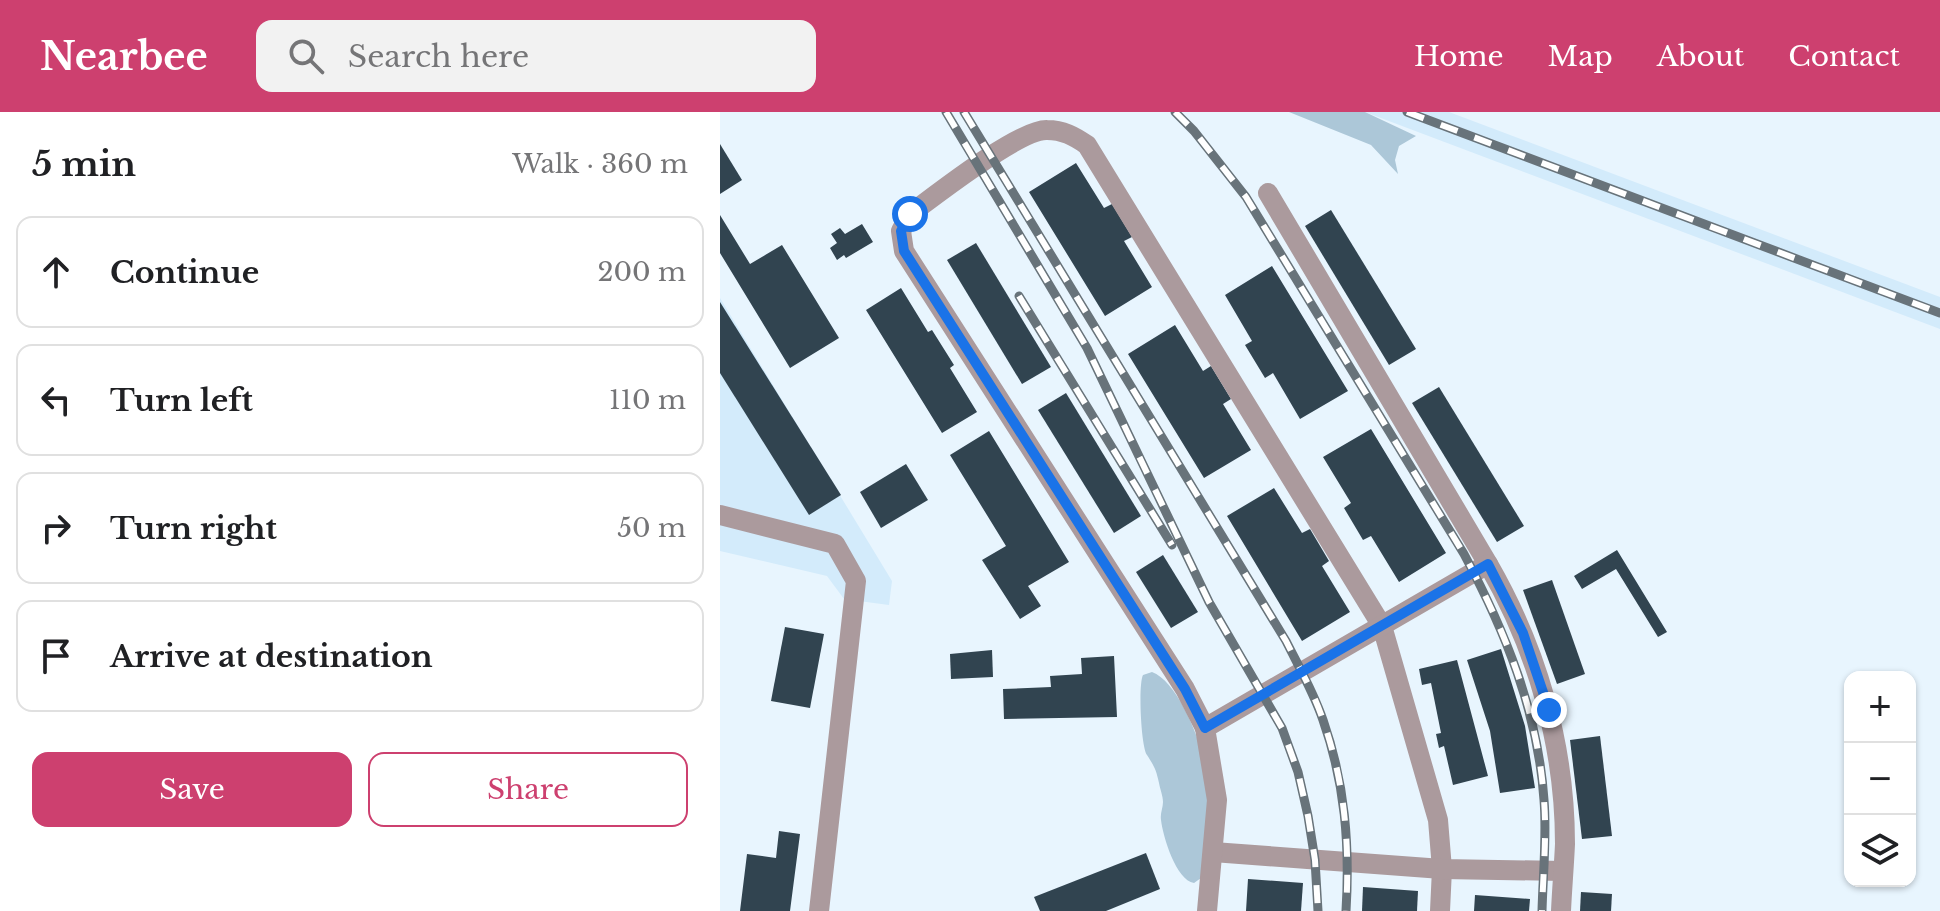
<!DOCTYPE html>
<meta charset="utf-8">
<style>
:root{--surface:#fff;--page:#f2f2f2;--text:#202124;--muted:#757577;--line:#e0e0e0;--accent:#cd406f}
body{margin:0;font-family:"Libre Baskerville",serif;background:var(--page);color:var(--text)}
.controls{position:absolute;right:24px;bottom:24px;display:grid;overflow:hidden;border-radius:16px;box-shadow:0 2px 6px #0004}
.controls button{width:72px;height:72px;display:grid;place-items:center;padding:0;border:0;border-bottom:2px solid var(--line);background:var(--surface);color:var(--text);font:40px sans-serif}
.stop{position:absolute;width:24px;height:24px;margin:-18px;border:6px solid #1a73e8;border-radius:50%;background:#fff}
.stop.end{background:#1a73e8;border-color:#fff;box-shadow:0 2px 8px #0008}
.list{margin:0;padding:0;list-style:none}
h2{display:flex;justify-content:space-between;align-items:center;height:104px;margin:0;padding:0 32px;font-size:34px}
h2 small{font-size:26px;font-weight:400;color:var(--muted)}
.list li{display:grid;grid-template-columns:52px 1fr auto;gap:24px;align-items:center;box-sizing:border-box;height:112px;margin:0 16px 16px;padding:0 16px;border:2px solid var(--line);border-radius:16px}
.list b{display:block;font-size:30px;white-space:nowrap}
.list em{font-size:26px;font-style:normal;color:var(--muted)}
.actions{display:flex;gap:16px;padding:24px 32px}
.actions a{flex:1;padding:18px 0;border:2px solid var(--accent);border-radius:16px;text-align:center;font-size:28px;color:var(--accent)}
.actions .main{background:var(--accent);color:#fff}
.icon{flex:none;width:44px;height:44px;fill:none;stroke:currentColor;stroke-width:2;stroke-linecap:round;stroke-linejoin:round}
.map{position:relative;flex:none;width:1220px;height:799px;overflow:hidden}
header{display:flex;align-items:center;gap:48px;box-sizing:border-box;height:112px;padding:0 40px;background:var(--accent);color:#fff}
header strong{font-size:38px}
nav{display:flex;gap:44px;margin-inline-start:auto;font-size:28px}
.search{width:560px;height:72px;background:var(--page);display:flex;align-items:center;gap:20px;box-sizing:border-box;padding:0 28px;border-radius:16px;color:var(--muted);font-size:30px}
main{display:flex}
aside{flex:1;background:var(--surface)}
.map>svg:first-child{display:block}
.built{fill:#d3ebfb}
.green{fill:#acc7d8}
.building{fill:#314450}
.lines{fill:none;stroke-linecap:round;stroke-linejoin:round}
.minor{stroke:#ab9a9d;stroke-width:20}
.rail-casing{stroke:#68737a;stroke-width:9}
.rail{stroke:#fff;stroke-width:6;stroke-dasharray:18;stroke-linecap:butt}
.route{stroke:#1a73e8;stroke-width:10}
</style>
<header>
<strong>Nearbee</strong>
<div class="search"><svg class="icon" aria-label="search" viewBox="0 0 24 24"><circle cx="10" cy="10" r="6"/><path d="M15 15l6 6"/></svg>Search here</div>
<nav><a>Home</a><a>Map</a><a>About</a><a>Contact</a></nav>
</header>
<main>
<aside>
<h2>5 min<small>Walk · 360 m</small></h2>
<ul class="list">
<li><svg class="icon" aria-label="ahead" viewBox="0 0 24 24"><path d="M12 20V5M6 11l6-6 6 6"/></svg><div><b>Continue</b></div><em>200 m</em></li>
<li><svg class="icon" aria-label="left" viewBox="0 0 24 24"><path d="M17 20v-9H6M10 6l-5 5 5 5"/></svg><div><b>Turn left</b></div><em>110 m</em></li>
<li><svg class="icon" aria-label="right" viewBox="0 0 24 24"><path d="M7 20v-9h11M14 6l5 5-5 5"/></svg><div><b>Turn right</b></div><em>50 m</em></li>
<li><svg class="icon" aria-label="arrive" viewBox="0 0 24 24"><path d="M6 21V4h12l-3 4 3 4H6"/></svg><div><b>Arrive at destination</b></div></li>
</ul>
<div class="actions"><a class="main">Save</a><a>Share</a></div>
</aside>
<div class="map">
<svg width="1220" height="799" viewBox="0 0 1220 799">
<rect width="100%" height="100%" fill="#e8f5fe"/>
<g class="built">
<polygon points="645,0 729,0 1220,185 1220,217"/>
<polygon points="0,186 172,469 169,493 124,487 107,464 0,439"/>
</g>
<g class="green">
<polygon points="569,0 645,0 696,24 679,34 675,48 678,62 651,33"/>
<path d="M432,560C462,571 489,649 490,679C490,708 484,738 481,766L474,771C456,768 443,725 441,708C440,701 443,696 443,690C443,684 440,677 439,671C436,657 434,654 427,643C421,634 418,573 423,563Z"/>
</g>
<g class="building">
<polygon points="0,32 22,68 0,82"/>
<polygon points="356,51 384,96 392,92 412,125 404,129 432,175 385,204 309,80"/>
<polygon points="611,98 696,237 669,253 585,114"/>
<polygon points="0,103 30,152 62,133 119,226 70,256 0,141"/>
<polygon points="142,112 153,130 126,146 124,143 117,148 110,136 117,131 111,122 120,116 125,122"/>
<polygon points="256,131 331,255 302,272 227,148"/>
<polygon points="552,154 628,279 580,307 553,261 545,266 525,233 532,229 505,183"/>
<polygon points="181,176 208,220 212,218 234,253 230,256 257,300 222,321 146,198"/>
<polygon points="0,190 121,383 89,403 0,261"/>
<polygon points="455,213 483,259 491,254 511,287 503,292 531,338 484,366 408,242"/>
<polygon points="719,275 804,414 777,430 692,291"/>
<polygon points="346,281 421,404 394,421 318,298"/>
<polygon points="651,317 726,441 679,470 651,424 643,428 624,396 631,391 603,345"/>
<polygon points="269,319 349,450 308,474 321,494 300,507 262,448 286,434 230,343"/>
<polygon points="186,352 208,388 161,416 140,380"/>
<polygon points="554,376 582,421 590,417 609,449 602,454 630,500 582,529 507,404"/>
<polygon points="897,438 947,520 938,525 896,457 862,477 854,464"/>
<polygon points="443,443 478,500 451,516 416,460"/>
<polygon points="832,468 865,562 837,572 803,478"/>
<polygon points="65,515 104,522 90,596 51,589"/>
<polygon points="781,537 805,614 815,676 780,681 770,619 747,548"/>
<polygon points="272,538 273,565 231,567 230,542"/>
<polygon points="394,544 397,605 284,607 283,577 331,575 330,564 362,562 361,546"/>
<polygon points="737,548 768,664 733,673 724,634 719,636 716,622 721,621 711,571 702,573 699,557"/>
<polygon points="880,624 892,724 862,727 850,628"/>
<polygon points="59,719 80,722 70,799 20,799 27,742 56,746"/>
<polygon points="426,741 440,777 386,799 320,799 314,785"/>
<polygon points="528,767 583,771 581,799 526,799"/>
<polygon points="643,775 698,779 697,799 642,799"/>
<polygon points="861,780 892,782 891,799 860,799"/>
<polygon points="755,783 810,787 809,799 754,799"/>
</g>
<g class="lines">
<g class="minor">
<polyline points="548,81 768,452"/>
<polyline points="0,403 115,432 136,469 99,799"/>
<path d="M485,616L465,577L184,139L181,119L190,102C216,83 299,17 327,18C343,18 354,24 367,33L662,514L718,708L722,757L720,799"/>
<polyline points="493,740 722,757 843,759"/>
<path d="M487,799L497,688L485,616L768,452C817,537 845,633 845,732C844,754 842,777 841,799"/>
</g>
<g class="rail-casing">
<g id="rail">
<polyline points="226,0 367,236 489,490 562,616 578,660 588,704 595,748 598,799"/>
<path d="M244,0L566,529C579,555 594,581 603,608C625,671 630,733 626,799"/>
<path d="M455,0L474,19L526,85L744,442C785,519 818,599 824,688C827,724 823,762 822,799"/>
<polyline points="687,0 1220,201"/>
<polyline points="299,184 452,433"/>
</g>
</g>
<use href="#rail" class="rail"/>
</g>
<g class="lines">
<polyline class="route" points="190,102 181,119 184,139 465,577 485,616 768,452 803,521 829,598"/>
</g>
</svg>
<div class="controls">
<button>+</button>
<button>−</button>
<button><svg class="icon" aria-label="layers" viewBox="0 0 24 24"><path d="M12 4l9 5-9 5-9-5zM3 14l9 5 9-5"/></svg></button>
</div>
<div class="stop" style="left:190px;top:102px"></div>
<div class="stop end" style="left:829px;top:598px"></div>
</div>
</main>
